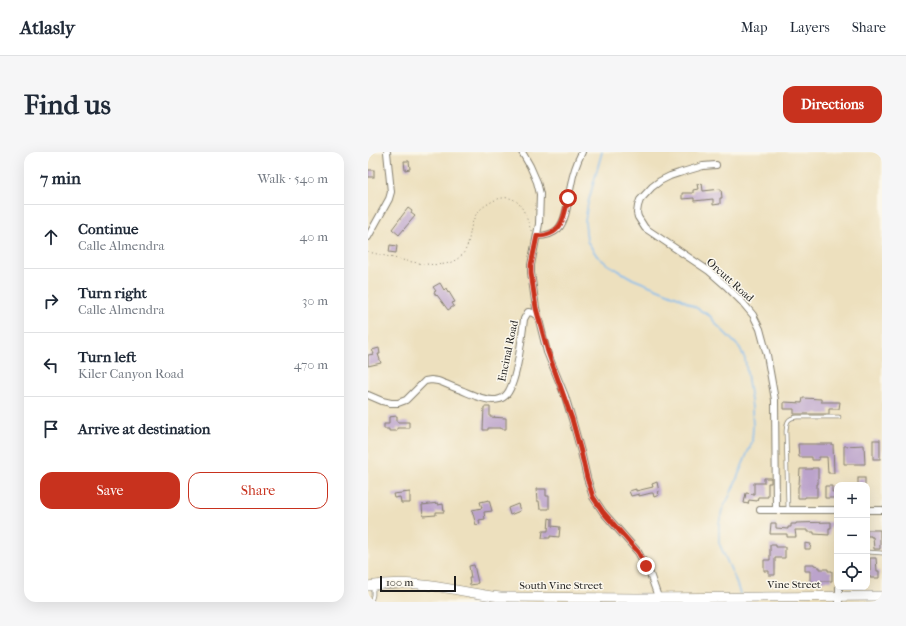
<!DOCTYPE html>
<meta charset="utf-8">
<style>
:root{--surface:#fff;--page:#f6f6f7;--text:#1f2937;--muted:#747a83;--line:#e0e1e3;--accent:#c8321e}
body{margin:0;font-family:"IM FELL French Canon",serif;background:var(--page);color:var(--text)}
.controls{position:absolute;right:12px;bottom:12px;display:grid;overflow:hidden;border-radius:8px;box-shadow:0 4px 16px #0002}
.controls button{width:36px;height:36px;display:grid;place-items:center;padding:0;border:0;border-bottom:1px solid var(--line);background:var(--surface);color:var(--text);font:20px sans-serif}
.scale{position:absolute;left:12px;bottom:10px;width:76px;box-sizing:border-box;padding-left:4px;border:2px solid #1c1c1c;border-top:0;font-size:11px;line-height:14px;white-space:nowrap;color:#1c1c1c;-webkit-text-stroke:3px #fbf7ec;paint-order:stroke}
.stop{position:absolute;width:12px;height:12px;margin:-9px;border:3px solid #c8321e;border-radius:50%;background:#fff}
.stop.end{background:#c8321e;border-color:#fff;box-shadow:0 1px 4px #0008}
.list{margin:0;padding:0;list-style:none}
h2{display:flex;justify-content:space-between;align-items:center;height:52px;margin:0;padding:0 16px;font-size:17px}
h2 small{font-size:13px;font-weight:400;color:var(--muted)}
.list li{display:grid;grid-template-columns:26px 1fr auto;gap:12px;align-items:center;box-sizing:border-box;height:64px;padding:0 16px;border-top:1px solid var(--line)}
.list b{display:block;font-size:15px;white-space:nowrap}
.list p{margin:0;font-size:13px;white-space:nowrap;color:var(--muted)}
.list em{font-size:13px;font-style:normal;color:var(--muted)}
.actions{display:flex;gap:8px;padding:12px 16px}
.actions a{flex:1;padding:9px 0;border:1px solid var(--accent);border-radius:12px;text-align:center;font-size:14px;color:var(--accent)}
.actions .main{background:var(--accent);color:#fff}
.icon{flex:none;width:22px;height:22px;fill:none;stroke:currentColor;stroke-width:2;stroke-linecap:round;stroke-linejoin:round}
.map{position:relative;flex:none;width:514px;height:450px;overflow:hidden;border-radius:12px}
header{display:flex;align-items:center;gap:24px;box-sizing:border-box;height:56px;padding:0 20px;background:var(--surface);border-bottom:1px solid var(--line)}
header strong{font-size:19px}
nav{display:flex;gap:22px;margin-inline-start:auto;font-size:14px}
.intro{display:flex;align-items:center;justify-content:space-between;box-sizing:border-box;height:96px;padding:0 24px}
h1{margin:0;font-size:28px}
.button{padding:10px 18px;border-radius:12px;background:var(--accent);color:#fff;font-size:14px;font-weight:700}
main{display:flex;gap:24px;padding:0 24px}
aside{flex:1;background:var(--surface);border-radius:12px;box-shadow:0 4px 16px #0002}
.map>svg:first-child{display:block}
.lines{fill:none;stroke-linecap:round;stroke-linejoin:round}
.stream{stroke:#7ebaf0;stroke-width:1.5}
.building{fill:#bba3cb}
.lane-casing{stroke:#847e6d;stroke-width:4.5}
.street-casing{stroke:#847e6d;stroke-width:8}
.secondary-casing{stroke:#847e6d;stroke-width:10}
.path{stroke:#847e6d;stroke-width:1;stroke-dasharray:1 3;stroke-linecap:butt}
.lane{stroke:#fff;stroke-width:3}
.street{stroke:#fff;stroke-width:6}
.secondary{stroke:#fff;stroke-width:9}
.route{stroke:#c8321e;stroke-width:5}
.labels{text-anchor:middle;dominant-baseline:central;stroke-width:3;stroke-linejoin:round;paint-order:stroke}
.street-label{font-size:11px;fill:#1c1c1c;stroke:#fbf7ec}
</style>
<header>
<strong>Atlasly</strong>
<nav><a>Map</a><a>Layers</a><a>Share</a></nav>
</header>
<div class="intro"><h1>Find us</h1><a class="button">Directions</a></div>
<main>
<aside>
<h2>7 min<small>Walk · 540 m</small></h2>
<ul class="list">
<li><svg class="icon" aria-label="ahead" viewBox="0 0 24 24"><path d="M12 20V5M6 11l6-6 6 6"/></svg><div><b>Continue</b><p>Calle Almendra</p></div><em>40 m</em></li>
<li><svg class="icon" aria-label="right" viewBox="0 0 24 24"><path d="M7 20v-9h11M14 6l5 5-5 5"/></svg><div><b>Turn right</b><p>Calle Almendra</p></div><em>30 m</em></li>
<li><svg class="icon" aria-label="left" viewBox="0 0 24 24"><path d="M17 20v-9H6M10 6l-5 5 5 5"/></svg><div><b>Turn left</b><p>Kiler Canyon Road</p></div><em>470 m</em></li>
<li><svg class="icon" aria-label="arrive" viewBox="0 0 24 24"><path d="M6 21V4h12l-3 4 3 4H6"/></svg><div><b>Arrive at destination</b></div></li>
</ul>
<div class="actions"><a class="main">Save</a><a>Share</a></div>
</aside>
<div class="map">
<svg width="514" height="450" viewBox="0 0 514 450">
<rect width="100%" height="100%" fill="#fbf7ec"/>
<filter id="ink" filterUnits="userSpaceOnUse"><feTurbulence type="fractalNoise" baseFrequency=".025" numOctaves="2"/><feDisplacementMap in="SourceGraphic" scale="8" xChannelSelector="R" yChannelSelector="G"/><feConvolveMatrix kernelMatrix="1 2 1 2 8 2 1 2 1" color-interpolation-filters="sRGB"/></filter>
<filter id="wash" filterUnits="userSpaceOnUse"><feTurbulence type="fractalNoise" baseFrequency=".012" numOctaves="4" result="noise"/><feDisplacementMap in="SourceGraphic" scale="16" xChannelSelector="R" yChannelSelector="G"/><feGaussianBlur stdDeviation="0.9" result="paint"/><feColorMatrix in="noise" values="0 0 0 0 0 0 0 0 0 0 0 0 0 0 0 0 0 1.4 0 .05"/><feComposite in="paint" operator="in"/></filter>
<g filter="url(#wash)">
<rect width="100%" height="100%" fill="#ede0be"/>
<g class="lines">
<polyline class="stream" points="234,0 220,51 217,69 219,89 229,104 239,112 265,127 310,145 342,164 349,173 372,196 377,207 384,256 385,275 384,290 362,343 354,358 351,372 351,391 367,427 372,442"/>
</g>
<g id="blocks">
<g class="building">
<polygon points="36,9 41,9 42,17 37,18"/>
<rect x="0" y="18" width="6" height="7"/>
<polygon points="334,31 335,39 353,37 354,46 352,46 352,52 345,53 345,47 326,49 326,46 314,47 314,41 325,41 325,38 330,37 329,32"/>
<polygon points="40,56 44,59 43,61 47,64 31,83 24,77"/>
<polygon points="22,93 29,94 28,101 21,100"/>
<polygon points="72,131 76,138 78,136 80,141 81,140 87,150 84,151 86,154 80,158 69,143 68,144 66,140 68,139 65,135"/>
<polygon points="11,196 12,202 10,202 13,211 0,214 0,203 6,202 4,198"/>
<polygon points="435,246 453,247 453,250 472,250 471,257 461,257 461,262 426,262 426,257 416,257 416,250 434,251"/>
<polygon points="116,255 122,255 122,265 138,266 138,277 133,277 133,276 120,276 120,278 115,278"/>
<polygon points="29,264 29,270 41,270 41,276 29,276 29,279 21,279 21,277 16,277 16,272 21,272 21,265"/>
<rect x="505" y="288" width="7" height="19"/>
<polygon points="430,292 465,292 466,321 460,321 459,305 451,305 451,308 444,308 444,305 431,305"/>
<polygon points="496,293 497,312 476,312 476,294"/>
<polygon points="444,316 450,316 450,332 449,332 449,345 437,345 437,346 430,346 430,335 431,333 432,317 444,317"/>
<polygon points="396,326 403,326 403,331 400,331 400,345 390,345 389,349 381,348 380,352 376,351 378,341 386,342 386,331 396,331"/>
<rect x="490" y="326" width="7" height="7"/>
<polygon points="289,330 291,340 290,340 291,343 286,345 285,341 283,341 271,344 271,342 263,344 261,339 268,337 268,339 285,335 284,332"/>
<polygon points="457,334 464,334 464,340 467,340 467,346 457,346"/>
<polygon points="168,337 178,337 178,344 181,344 181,357 172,357 171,349 169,349"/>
<polygon points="42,340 42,351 33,351 32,345 26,346 25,342"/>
<polygon points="121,348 124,359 116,360 117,367 111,368 112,372 108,373 104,358 114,356 112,350"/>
<polygon points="70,351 70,353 75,352 76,360 68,360 68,363 55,364 54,353"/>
<polygon points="150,352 152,359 142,363 140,356"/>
<polygon points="181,366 184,367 184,374 192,375 191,385 182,384 182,386 174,386 175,379 180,379"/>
<polygon points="463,370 463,376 461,376 461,383 446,382 446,380 439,380 439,378 427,378 428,385 419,385 419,382 402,382 403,371 408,371 408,376 420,377 420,375 423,375 423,372 428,372 428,371"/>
<polygon points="499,378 512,378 512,397 506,397 505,385 503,385 503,384 499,384"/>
<polygon points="437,391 443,392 442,397 437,397"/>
<polygon points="402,393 408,393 408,395 417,395 417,406 407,406 407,423 401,423 401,419 396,419 396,408 402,408"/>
<polygon points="502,406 508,406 509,419 511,419 511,426 502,426 502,424 499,424 499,419 502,419"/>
<polygon points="437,412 446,412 446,413 450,414 450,415 452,415 452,417 460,417 460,419 464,419 464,429 452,429 452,430 442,430 442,419 437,419"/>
<polygon points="106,413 110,431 109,431 109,432 102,433 101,426 103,426 101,414"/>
</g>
</g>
</g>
<g filter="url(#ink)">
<use href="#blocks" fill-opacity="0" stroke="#847e6d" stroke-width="1"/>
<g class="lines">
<g class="lane-casing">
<g id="lane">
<path d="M420,358L418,279C419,270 419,266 429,265H471"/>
<polyline points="499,400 514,401"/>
<polyline points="3,450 5,443 5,435"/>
</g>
</g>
<g class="street-casing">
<g id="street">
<polyline points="154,0 162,14 169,30 172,42 171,72 163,113 163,121 168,156 179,200 197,244 204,267 213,300 219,326 225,345 235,360 270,400 282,422 290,445"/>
<polyline points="348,13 335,14 311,21 302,24 292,29 284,35 272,48 270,54 269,61 270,65 277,76 341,119 358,134 375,151 385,163 392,177 399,203 407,248 408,358"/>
<path d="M169,84C176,84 184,83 190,77C199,68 200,46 203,33C205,21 209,10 214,0"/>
<polyline points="0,85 21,47 23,40 19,0"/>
<path d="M0,243L14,249L23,251H30L38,248L57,229L63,228L70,229C78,232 85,235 93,238C103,242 114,248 125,248C129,248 134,247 137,244C149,234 154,184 156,167L160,160C164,160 166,161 169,164"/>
<polyline points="392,358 469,358"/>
<polyline points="499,358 514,358"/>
<polyline points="471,450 471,435"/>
</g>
</g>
<g class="secondary-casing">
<path id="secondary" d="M0,434C47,425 87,440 133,445L270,446L514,444"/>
</g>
<path class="path" d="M0,100C6,101 12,103 18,104C33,108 66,116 81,111C109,101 96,77 110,60C114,55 121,51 127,48C153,38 157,63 164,81"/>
<use href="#lane" class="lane"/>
<use href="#street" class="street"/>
<use href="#secondary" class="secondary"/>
</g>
</g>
<g class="lines" filter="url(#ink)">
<path class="route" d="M200,46C196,66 194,84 169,84L163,113V121L168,156L180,200L204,267L213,300L219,326L225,345L235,360L270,400L278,414"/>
</g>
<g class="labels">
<g class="street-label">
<text transform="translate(362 128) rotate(42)">Orcutt Road</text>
<text transform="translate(140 199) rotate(-78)">Encinal Road</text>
<text x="426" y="432">Vine Street</text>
<text x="193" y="433">South Vine Street</text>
</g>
</g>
</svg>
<div class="controls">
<button>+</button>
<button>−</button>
<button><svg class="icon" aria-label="locate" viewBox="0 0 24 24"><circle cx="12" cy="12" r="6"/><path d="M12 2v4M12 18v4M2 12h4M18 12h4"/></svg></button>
</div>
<div class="scale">100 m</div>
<div class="stop" style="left:200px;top:46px"></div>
<div class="stop end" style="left:278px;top:414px"></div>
</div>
</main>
